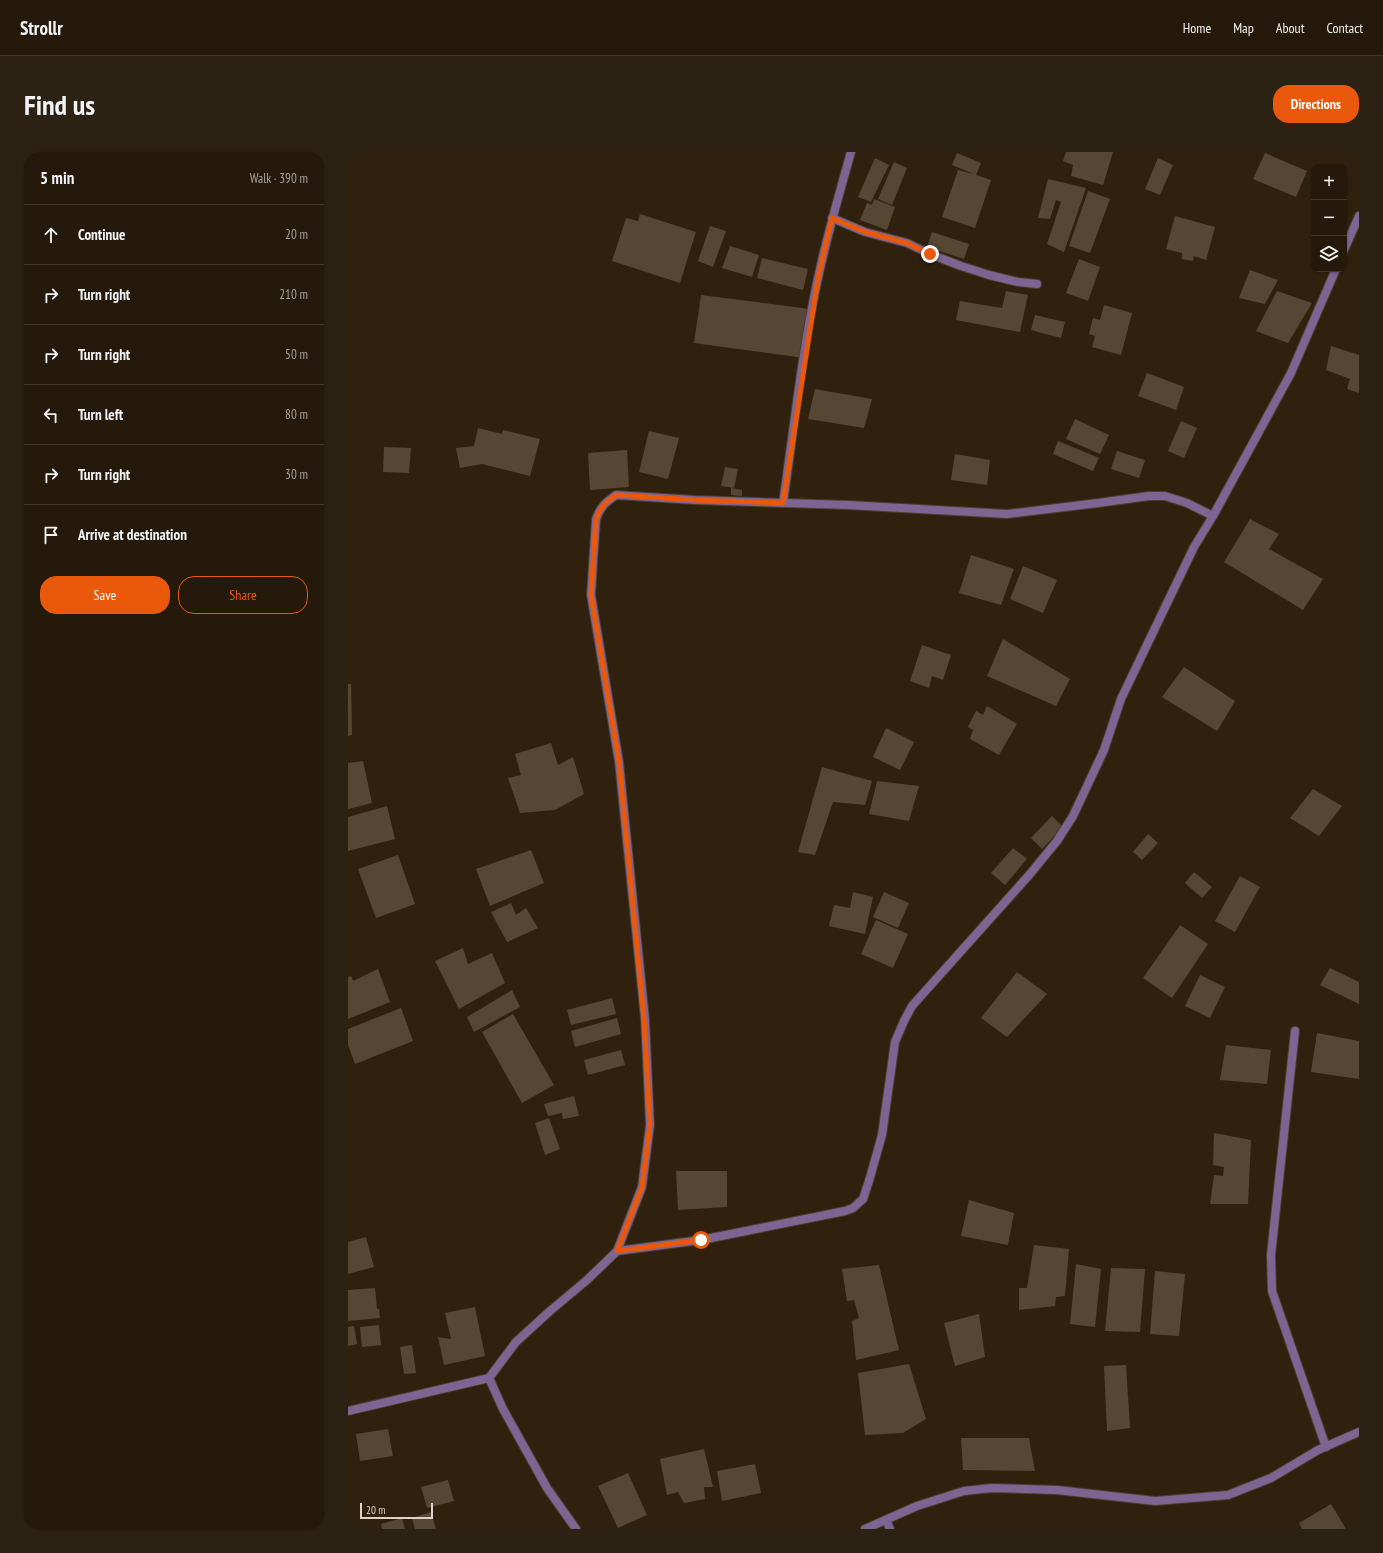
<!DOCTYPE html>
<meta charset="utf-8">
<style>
:root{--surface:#24190b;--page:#2c2214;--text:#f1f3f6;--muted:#a3a09d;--line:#41382c;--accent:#ea580c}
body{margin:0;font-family:"PT Sans Narrow",sans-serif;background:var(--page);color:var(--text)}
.controls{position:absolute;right:12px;top:12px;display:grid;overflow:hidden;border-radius:8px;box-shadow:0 1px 3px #0004}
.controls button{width:36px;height:36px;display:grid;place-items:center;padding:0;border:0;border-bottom:1px solid var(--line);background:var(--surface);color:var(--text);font:20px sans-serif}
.scale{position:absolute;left:12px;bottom:10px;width:73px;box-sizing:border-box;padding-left:4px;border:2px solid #dcd2c7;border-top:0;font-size:11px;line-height:14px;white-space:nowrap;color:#dcd2c7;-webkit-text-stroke:3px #30210f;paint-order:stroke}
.stop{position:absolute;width:12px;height:12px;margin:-9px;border:3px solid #ea580c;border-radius:50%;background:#fff}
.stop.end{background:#ea580c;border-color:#fff;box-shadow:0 1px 4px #0008}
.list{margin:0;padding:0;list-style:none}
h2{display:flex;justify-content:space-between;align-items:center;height:52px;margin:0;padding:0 16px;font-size:17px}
h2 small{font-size:13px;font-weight:400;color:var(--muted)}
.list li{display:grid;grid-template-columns:26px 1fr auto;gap:12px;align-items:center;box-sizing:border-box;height:60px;padding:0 16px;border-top:1px solid var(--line)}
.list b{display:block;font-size:15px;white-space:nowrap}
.list em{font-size:13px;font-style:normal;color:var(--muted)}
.actions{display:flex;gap:8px;padding:12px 16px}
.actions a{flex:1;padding:9px 0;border:1px solid var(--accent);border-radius:16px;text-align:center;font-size:14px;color:var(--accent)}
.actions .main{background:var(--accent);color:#fff}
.icon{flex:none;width:22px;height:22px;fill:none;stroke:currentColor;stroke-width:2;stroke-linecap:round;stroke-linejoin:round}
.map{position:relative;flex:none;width:1011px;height:1377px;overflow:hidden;border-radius:16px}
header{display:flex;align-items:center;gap:24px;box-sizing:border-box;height:56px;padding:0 20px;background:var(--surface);border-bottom:1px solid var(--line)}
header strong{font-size:19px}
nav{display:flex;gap:22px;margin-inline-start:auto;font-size:14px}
.intro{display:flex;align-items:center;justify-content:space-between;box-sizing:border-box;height:96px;padding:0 24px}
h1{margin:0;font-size:28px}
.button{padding:10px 18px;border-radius:16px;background:var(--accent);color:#fff;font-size:14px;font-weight:700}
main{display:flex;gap:24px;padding:0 24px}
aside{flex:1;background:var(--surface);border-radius:16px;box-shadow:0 1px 3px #0004}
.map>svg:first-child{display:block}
.building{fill:#564633}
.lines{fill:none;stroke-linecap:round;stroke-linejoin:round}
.street-casing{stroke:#4c3d2c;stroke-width:10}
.street{stroke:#7d6593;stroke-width:8}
.route{stroke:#ea580c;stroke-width:5}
</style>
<header>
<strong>Strollr</strong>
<nav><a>Home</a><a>Map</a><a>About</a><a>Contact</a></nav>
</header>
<div class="intro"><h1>Find us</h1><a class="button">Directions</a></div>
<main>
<aside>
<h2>5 min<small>Walk · 390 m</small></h2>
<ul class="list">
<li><svg class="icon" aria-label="ahead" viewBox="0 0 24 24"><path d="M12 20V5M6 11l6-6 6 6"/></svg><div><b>Continue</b></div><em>20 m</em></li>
<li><svg class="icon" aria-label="right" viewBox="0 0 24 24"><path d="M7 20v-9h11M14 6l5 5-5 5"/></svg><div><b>Turn right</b></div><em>210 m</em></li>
<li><svg class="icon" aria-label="right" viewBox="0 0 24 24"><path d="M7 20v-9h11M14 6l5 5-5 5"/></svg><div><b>Turn right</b></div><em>50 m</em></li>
<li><svg class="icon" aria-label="left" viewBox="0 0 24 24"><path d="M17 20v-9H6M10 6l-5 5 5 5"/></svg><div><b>Turn left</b></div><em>80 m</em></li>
<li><svg class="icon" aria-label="right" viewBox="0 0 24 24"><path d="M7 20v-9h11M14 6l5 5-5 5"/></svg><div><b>Turn right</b></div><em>30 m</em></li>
<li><svg class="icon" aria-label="arrive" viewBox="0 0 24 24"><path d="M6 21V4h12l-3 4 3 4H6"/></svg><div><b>Arrive at destination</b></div></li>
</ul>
<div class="actions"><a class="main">Save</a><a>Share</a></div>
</aside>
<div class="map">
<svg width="1011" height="1377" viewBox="0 0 1011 1377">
<rect width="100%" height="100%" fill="#30210f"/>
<g class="building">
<polygon points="718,0 765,0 755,33 723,24 725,13 715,9"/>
<polygon points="609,1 633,11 628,23 643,28 627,76 594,65 610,18 626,22 604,13"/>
<polygon points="917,1 959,19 948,45 905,27"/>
<polygon points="527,6 541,13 523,50 510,45"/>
<polygon points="810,6 825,13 812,43 797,37"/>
<polygon points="546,10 559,16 544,53 530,47"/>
<polygon points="700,27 738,36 716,100 699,92 713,50 708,48 702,67 690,66"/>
<polygon points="740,39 762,47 742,101 721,94"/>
<polygon points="526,47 547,55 539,78 512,68 519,51 524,53"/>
<polygon points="292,62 348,80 332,131 264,109 278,66 290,69"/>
<polygon points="827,64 867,75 858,108 846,104 845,109 834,107 834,101 818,97"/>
<polygon points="362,74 378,79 365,115 350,109"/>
<polygon points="584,80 621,92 616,107 579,95"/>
<polygon points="382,94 411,103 404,125 374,116"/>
<polygon points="414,106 460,117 455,138 409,126"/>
<polygon points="731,107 752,115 740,149 718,141"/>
<polygon points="902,118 930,128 917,152 891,146"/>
<polygon points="658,139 680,143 672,180 608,168 612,149 654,156"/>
<polygon points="929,139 964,151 940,191 908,179"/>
<polygon points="353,143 462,157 456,206 346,191"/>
<polygon points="756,153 784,161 773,203 744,195 747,184 741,182 745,166 752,168"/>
<polygon points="687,163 717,170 713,186 683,178"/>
<polygon points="983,194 1011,203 1011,241 999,237 1002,227 978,218"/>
<polygon points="799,221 836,235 828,258 790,244"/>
<polygon points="467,237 524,247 516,276 460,267"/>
<polygon points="727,267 761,283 752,302 718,287"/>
<polygon points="833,269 849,276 836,306 820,299"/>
<polygon points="130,276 154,282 155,278 192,287 182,324 134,312 112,316 108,296 126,294"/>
<polygon points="301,279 331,286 320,327 291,320"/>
<polygon points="710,289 751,306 745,319 705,302"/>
<polygon points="36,295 63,296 61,321 35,320"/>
<polygon points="279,298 281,335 242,338 240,301"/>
<polygon points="769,299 797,308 791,326 763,317"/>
<polygon points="607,302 642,308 639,333 603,328"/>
<polygon points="377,315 390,317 386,336 373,334"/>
<polygon points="383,336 394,338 394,344 383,343"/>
<polygon points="902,367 931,382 921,397 975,427 955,458 876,410"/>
<polygon points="623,403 666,417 653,453 611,441"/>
<polygon points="675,414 709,428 695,461 662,447"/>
<polygon points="655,487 722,527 708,554 639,524"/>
<polygon points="574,493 603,503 595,528 584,524 581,536 562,529"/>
<polygon points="836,515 887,549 869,579 814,545"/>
<polygon points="0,532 3,532 4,583 0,584"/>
<polygon points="639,554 669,572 651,603 622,587 625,578 620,575 628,559 635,563"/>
<polygon points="538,576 566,590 552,618 525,605"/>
<polygon points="203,591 210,613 225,605 236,642 207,658 172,661 160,626 173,623 167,602"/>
<polygon points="15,609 24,651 0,657 0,611"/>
<polygon points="474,615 524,629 517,653 485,650 467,703 450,700"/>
<polygon points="529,629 571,634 561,669 521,662"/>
<polygon points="965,637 994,654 971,684 942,666"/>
<polygon points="39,654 47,687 0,699 0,665"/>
<polygon points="704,664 715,675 694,697 683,686"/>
<polygon points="800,682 810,691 794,708 785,700"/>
<polygon points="665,696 679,707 657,733 643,721"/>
<polygon points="183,698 196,731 142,754 128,717"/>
<polygon points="50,703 67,752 28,766 10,717"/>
<polygon points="846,720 864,735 854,746 837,731"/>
<polygon points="892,724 912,735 887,780 867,769"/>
<polygon points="505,740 525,745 517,782 481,774 486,753 502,756"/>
<polygon points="536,740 561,751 550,776 525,765"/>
<polygon points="163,751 168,763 178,756 190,776 159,790 143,760"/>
<polygon points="528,768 560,782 545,816 513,802"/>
<polygon points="832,773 860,792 824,846 795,826"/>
<polygon points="115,796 120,812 144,801 157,831 111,857 87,809"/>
<polygon points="982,816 1011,830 1011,852 972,833"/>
<polygon points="30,817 42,850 0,867 0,825 3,824 5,829"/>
<polygon points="669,820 699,842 659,885 633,866"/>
<polygon points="852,823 877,835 862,866 837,854"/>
<polygon points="164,838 172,855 126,880 119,865"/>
<polygon points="264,846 268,862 223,873 219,858"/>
<polygon points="53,856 65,889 7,912 0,893 0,877"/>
<polygon points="165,862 206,933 174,951 134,880"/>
<polygon points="269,866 273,882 227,895 223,879"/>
<polygon points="969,881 1011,889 1011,927 963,920"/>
<polygon points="878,893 923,898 919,932 872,928"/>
<polygon points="273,898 277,913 240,923 236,908"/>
<polygon points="226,944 231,964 215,967 214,961 200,964 196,952"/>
<polygon points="201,966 212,997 197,1003 187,971"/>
<polygon points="866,981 903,988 900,1052 862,1052 866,1023 875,1024 876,1015 865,1013"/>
<polygon points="328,1019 379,1019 379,1055 330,1058"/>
<polygon points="621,1048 666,1061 660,1093 613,1084"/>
<polygon points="18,1085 26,1115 0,1122 0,1090"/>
<polygon points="686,1093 721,1097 717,1144 708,1145 707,1154 671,1158 671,1136 679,1136"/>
<polygon points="728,1112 753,1117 747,1175 722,1172"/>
<polygon points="531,1113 551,1198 508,1208 504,1169 511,1166 506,1148 499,1149 494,1117"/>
<polygon points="763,1116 797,1117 792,1180 757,1179"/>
<polygon points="807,1119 837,1122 831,1184 802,1182"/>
<polygon points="27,1136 29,1157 31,1157 32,1166 0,1169 0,1138"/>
<polygon points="127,1155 137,1204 96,1213 90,1185 103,1187 97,1161"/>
<polygon points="631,1162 637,1205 607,1214 596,1171"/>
<polygon points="31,1173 33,1193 14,1195 12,1175"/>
<polygon points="6,1174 9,1192 0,1194 0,1175"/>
<polygon points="64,1193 68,1221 56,1222 52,1195"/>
<polygon points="561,1212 578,1267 555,1281 517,1283 510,1221"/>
<polygon points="778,1213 782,1276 759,1279 756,1214"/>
<polygon points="40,1277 45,1304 12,1309 8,1282"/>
<polygon points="613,1286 681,1286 687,1319 615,1318"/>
<polygon points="356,1297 365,1335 356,1335 357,1347 336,1351 330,1340 319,1343 312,1307"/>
<polygon points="407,1312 413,1341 374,1349 369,1319"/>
<polygon points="280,1321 299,1363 270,1376 250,1334"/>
<polygon points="100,1328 106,1349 79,1356 73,1335"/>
<polygon points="983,1352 998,1377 954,1377 951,1371"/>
<polygon points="83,1360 88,1377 67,1377 64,1366"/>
<polygon points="54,1366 57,1377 34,1377 33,1372"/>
</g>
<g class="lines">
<g class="street-casing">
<g id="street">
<polyline points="484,66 517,80 559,91 582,102 613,114 641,123 670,130 689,132"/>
<polyline points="996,98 1011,64"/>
<path d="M435,351C446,276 454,200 470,126C479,84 491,42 503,0"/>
<polyline points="947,879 923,1103 924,1139 978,1295"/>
<polyline points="269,1099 353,1088 497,1059 505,1056 515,1047 521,1029 534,983 547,890 556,869 564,854 682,722 709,689 725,664 756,598 773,547 846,395 865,364 943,221 988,117"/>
<polyline points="141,1226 155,1257 199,1336 228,1377"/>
<path d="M0,1259L141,1226L168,1190L202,1159L239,1128L269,1099L294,1035L302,973L297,867L271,610L243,443L248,367C253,354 257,351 268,343L347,348L500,353L659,362L750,351L801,344H817L839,351L865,364"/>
<polyline points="538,1368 542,1377"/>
<polyline points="517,1377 569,1354 616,1339 644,1336 709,1338 807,1349 880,1343 923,1326 970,1298 1011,1280"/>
</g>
</g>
<use href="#street" class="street"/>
</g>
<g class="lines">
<path class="route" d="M353,1088L269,1099L294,1035L302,973L296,867L271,610L243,443L248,367C253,354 257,351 268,343L347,348L435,351L470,126L484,66L517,80L559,91L582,102"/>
</g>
</svg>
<div class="controls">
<button>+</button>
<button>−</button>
<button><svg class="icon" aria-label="layers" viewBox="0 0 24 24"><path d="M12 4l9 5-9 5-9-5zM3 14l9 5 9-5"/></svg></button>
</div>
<div class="scale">20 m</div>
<div class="stop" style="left:353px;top:1088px"></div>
<div class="stop end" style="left:582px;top:102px"></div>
</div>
</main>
